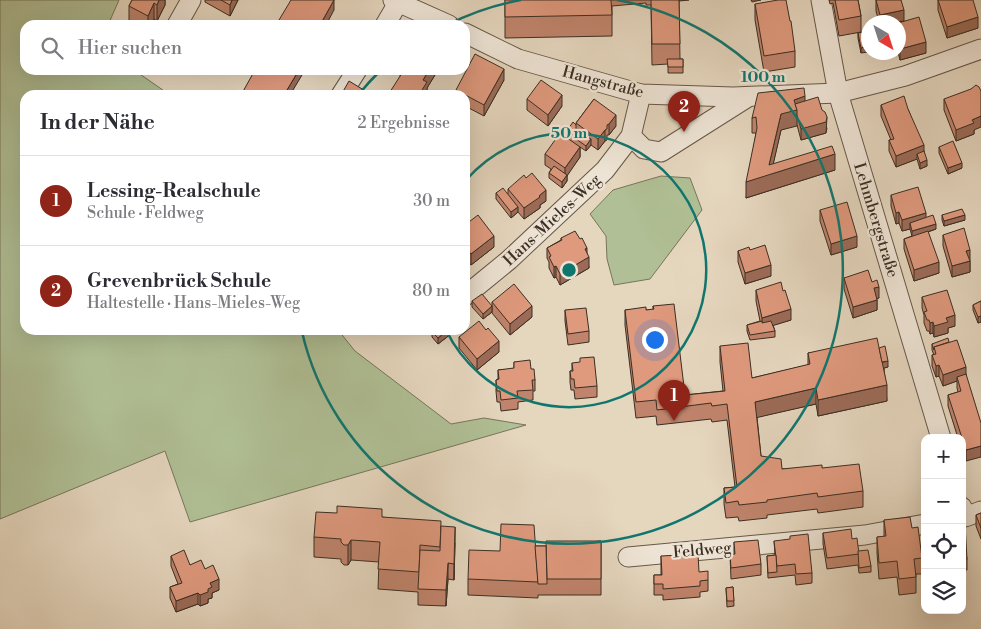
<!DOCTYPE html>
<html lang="de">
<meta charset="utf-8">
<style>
:root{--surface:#fff;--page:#f2f2f3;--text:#2b2b33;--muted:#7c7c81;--line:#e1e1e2;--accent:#8f2418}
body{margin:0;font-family:"Libre Bodoni",serif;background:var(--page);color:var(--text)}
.controls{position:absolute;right:15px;bottom:15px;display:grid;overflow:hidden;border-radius:10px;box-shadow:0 5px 20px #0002}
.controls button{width:45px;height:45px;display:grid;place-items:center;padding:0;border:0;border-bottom:1px solid var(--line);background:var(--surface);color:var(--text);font:25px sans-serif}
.compass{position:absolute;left:861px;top:15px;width:45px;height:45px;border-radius:50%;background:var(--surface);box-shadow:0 5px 20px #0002;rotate:141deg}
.you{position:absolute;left:654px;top:339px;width:18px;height:18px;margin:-12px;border:4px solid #fff;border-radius:50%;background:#1a73e8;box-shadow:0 0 0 8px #1a73e833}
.badge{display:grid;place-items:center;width:32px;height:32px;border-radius:50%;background:var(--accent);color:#fff;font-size:16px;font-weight:700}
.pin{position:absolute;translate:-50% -41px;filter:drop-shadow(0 1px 2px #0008)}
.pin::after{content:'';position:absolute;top:26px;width:18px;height:15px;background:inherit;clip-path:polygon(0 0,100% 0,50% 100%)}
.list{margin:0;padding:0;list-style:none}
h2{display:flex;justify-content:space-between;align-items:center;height:65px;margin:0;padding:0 20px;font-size:21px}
h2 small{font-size:16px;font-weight:400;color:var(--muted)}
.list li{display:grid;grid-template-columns:32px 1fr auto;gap:15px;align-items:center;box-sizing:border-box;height:90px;padding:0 20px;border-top:1px solid var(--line)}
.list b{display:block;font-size:19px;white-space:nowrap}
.list p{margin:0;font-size:16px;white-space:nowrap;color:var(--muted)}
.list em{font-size:16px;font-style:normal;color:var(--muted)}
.icon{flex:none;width:28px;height:28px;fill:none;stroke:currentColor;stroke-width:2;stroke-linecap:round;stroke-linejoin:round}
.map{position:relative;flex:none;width:981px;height:629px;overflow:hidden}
.search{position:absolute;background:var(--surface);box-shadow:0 5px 20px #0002;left:20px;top:20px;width:450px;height:55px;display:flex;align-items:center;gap:12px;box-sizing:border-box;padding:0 18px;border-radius:15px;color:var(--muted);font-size:19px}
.panel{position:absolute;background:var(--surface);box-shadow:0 5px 20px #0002;left:20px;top:90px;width:450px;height:245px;border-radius:15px}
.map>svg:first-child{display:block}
.green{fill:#b0bf95;stroke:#76765c}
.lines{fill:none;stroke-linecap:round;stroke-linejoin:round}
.minor-casing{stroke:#66584a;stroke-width:21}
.minor{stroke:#eee4d5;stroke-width:19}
.wall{fill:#c0846c;stroke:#3b2e23}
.shaded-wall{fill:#9c6b58;stroke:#3b2e23}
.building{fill:#df997d;stroke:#3b2e23}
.ring{fill:none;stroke:#0f766e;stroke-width:2.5}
.labels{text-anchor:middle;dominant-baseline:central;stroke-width:4.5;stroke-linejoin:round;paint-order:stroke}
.street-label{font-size:16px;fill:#3b2e23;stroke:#eee4d5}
.centre{fill:#0f766e;stroke:#eee4d5;stroke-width:2.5}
.ring-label{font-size:15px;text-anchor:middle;font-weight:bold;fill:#0f766e;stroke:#eee4d5;stroke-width:4.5;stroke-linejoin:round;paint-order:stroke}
</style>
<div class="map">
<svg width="981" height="629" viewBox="0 0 981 629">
<rect width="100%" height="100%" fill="#e5d6be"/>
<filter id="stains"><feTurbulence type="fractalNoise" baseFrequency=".004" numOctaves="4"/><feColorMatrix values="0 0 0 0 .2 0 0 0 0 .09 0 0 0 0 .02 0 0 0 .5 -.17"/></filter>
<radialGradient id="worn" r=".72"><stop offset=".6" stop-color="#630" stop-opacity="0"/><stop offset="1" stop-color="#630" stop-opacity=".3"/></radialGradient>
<g class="green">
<polygon points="0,0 119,0 108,25 25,25 25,70 134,70 170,95 25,95 25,330 338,330 355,351 451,424 484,418 526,425 190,522 165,451 0,519"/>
<polygon points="661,176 690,178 702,210 650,279 614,285 607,259 606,236 590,214 613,190"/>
</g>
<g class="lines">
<g class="minor-casing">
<g id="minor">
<polyline points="393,0 449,25"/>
<polyline points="821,0 838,93 941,438"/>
<polyline points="177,25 191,0"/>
<polyline points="385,25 398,3"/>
<polyline points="465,33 518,59 641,94 733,97 838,93 905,76 981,49"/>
<polyline points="341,95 357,70"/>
<polyline points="631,136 644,149 661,152 748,97"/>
<polyline points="465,296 509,260 605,170 631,136 641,94"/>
<polyline points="962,507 965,517 981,511"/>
<polyline points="628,557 865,535 925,524"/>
</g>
</g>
<use href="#minor" class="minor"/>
</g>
<g class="wall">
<polygon points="132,0 165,0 165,5 157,21 154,19 152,25 135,25 129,22 129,6"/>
<polygon points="205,0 238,0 230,16 205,2"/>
<polygon points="505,0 689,0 679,1 680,59 683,59 683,73 668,73 668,64 652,65 651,5 646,5 646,3 612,6 612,36 505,38"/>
<polygon points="751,0 761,0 752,2"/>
<polygon points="829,0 858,0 861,16 861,32 839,36 833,3 830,4"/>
<polygon points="876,0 904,21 896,22 879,22 876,11"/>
<polygon points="938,0 978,28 947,38 938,10"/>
<polygon points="755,4 795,51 795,67 764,72 755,20"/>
<polygon points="898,23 926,53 900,60 898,52"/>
<polygon points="868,31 861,53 858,38 858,33"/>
<polygon points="400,70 438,70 427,88 427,95 400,76"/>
<polygon points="504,80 484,116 465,106 465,95 456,95 456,90"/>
<polygon points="527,99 562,106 548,126 527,110"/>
<polygon points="594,99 616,126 609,135 607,135 607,140 605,141 598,150 591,145 586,151 580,147 580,157 567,175 567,181 562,188 549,178 549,173 551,169 545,165 545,154 566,137 566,132 576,125 576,123"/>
<polygon points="944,99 974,130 974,134 956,141 944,110"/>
<polygon points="805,101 827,128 826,133 801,140 797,125 781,130 773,164 835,170 746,198 756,133 752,133 752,118"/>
<polygon points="881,105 908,109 924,151 927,166 920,169 917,159 896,167 889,151 889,140 891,140 881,116"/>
<polygon points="939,147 962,168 948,174 939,153"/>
<polygon points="508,189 546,201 540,205 540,208 524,219 518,212 511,218 496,199 496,193 508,194"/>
<polygon points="891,195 926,218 936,229 928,232 939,273 914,281 904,249 904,239 912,236 910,229 902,231 899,223 896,224 891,206"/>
<polygon points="820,210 857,247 831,255 820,221"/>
<polygon points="942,215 965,220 944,226 942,220"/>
<polygon points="465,225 494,247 471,265 465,257"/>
<polygon points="943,235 970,260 970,272 952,277 943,246"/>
<polygon points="561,238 587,254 589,268 560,285 556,277 554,278 549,268 549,262 547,258 547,248 561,240"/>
<polygon points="750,250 771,276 745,284 738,262 738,251"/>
<polygon points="844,278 872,282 879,298 877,298 877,310 853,318 844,289"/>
<polygon points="756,290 791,320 773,325 775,331 775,337 750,340 747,331 747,325 760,321 756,301"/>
<polygon points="922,297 955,326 948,328 948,333 934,337 933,333 930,334 929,331 927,331 924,323 924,315 922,308"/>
<polygon points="472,301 492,312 483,319 472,307"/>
<polygon points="981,301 981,322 978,323 973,310 973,305"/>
<polygon points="492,302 532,317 510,335 492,313"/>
<polygon points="653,306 685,395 723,391 720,362 720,346 752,378 808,365 808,353 879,348 888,367 884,368 887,401 818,416 816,404 757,417 761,456 782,469 822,468 863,491 863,507 818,513 817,509 767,515 767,518 739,521 738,517 726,518 724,504 724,488 735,487 727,420 712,422 711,419 657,425 656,416 636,418 625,325 625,310 653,310"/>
<polygon points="565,310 589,331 589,342 568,345 565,321"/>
<polygon points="456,330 438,344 432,337 432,332"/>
<polygon points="486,330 499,352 477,370 459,348 459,337"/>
<polygon points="949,342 966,374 966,461 962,450 962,438 958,438 948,406 948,395 958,392 957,388 957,381 943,386 939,376 936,377 932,366 932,355 934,355 932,350 932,344"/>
<polygon points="514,362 531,369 535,380 535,391 533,391 533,400 518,402 518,409 501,411 500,402 497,402 496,391 496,380 498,379 498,370 514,369"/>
<polygon points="572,363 597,386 597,397 575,399 574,390 571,390 570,382 570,371 572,371"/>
<polygon points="981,513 981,539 976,526 976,515"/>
<polygon points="382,517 441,526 455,543 454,580 448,579 446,606 418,605 418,592 378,589 379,562 351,560 348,565 344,565 341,562 341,559 314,557 314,537"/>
<polygon points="884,520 912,528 922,558 922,574 916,574 916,593 899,595 897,577 879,579 877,553 877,537 884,537"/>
<polygon points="962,524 967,559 967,570 962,571"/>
<polygon points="823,533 852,539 858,551 871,566 871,572 859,573 858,565 827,569 823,544"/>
<polygon points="601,541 601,595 538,595 538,598 468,595 468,579 500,551 535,546 546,546"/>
<polygon points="774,541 812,573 812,583 796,585 795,575 768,578 767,556 775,555"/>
<polygon points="734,542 761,564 761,575 731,579 730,555 734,554"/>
<polygon points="171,556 190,565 205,569 219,590 212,593 212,598 208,599 208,603 200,606 198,604 176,612 170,598 170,587 178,584 171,566"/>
<polygon points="661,556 699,572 708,580 708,591 700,592 700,597 663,600 663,595 654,595 654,575 661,575"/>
<polygon points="733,587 734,606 727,607 726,588"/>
</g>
<g class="shaded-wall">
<polygon points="159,0 165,0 165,5 157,21 157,5"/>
<polygon points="232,0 238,0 230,16 230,5"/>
<polygon points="334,0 334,10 326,25 320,25"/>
<polygon points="154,3 154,19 152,25 148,25 148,16"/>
<polygon points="904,10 904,21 896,22 880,22 880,15"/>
<polygon points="978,17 978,28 947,38 947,27"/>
<polygon points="926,42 926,53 900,60 900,49"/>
<polygon points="868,46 868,52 861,53 861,48"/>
<polygon points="504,69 504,80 484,116 484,105"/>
<polygon points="299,70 302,70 302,75 290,95 284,95"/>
<polygon points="429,70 438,70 427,88 427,95 419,95 423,80"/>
<polygon points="562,95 562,106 548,126 548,115"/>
<polygon points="805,96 805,112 797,114 797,126 781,130 771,174 835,154 835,170 746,198 746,182 769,165 781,114 794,100"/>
<polygon points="616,115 616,126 609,135 609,124"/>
<polygon points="981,116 981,127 974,130 974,134 956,141 956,130 972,120"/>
<polygon points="827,117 826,133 801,140 801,129"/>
<polygon points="605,130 605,141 598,150 598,139"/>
<polygon points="591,139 591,145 586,151 586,146"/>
<polygon points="924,145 924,156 917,154 917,159 896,167 896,156"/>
<polygon points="580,147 580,157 565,179 565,168"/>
<polygon points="927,160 927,166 920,169 920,163"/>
<polygon points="962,163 962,168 948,174 948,168"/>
<polygon points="567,175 567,181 562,188 562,182"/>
<polygon points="546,190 546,201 540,205 540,208 524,219 524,208"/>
<polygon points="518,207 518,212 511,218 511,212"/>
<polygon points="899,212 899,223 896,224 896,213"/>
<polygon points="926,213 926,224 910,223 910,229 902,231 902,220"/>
<polygon points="965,215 965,220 944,226 944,221"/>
<polygon points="936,224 936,229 912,237 912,231"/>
<polygon points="494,236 494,247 471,265 471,254"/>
<polygon points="857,236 857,247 831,255 831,244"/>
<polygon points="587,248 587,258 589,257 589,268 560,285 560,274 585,249"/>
<polygon points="970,250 970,260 966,262 966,251"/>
<polygon points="970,261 970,272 952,277 952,266"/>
<polygon points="939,262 939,273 914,281 914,270"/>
<polygon points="771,265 771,276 745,284 745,273"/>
<polygon points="556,266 556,277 554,278 554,267"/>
<polygon points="879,287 879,298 874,299 874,288"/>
<polygon points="877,300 877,310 853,318 853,307"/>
<polygon points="492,306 492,312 483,319 483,314"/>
<polygon points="532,306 532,317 510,335 510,324"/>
<polygon points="791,309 791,320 762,329 762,318"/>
<polygon points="955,315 955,326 948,328 948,333 934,337 934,326 946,318"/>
<polygon points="981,316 981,322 978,323 978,317"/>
<polygon points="933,322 933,333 930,334 930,323"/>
<polygon points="448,330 456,330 438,344 438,338"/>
<polygon points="499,341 499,352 477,370 477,359"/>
<polygon points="888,361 888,367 880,369 880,363"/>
<polygon points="939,365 939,376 936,377 936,366"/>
<polygon points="966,367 966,378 957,377 957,381 943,386 943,375"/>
<polygon points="887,385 887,401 818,416 818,400"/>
<polygon points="816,388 816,404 755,418 755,402"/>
<polygon points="981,446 981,457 966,461 966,450"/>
<polygon points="455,527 455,543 454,580 454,564"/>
<polygon points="351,540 351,560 348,565 348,545"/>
<polygon points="448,563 448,579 446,606 446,590"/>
<polygon points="219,579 219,590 212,593 212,598 208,599 208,603 200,606 200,595 210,583"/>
<polygon points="198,593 198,604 176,612 176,601"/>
</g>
<g class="building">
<polygon points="132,0 159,0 157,5 154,3 148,16 129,6"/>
<polygon points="221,0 232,0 230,5"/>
<polygon points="291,0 334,0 320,25 276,25"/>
<polygon points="505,0 611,0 612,15 505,17"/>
<polygon points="651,0 679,0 680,44 652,44"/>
<polygon points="778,0 786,0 790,21 791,21 795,51 764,56 755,4"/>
<polygon points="835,0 858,0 861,16 839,20"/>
<polygon points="876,0 901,0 904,10 880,15"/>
<polygon points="938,0 973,0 978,17 947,27"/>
<polygon points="919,17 926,42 900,49 898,42 898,23"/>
<polygon points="868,31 868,46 861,48 858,33"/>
<polygon points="475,54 504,69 484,105 456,90"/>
<polygon points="667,59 683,59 683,67 668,67"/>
<polygon points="255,70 299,70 284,95 241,95"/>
<polygon points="404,70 429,70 423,80 427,82 419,95 388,95"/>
<polygon points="541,80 562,95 548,115 527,99"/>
<polygon points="349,81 372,95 341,95"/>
<polygon points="976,85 979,87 981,91 981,116 972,120 974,123 956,130 944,99 971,89"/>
<polygon points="804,88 805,96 794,100 797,110 781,114 769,165 832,146 835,154 746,182 757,128 756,117 752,118 758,93"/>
<polygon points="904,96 908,109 924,145 896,156 889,140 894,139 881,105"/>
<polygon points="818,97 822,110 825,112 827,117 826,122 801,129 797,115 797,110 795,104"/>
<polygon points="594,99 616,115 609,124 607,125 607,129 605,130 598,139 576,123"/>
<polygon points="573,122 576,125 576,129 591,139 586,146 566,132"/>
<polygon points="560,133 580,147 565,168 545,154"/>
<polygon points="953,141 962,163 948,168 939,147"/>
<polygon points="924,151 927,160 920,163 917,154"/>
<polygon points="554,166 567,175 562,182 549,173"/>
<polygon points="532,173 546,190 539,196 540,197 524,208 508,189 524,175 526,178"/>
<polygon points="918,187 926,213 902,220 899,212 896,213 891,195"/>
<polygon points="503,188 518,207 511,212 496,193"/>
<polygon points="847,202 857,236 831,244 820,210"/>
<polygon points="962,209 965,215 944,221 942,215"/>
<polygon points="478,215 494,236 471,254 465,246 465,225"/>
<polygon points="933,215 936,224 912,231 910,223"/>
<polygon points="964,228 970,250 966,251 970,261 952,266 943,235"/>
<polygon points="575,231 580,239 582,238 587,248 585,249 589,257 560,274 556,266 554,267 549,257 551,256 547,248 562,240 561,238"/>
<polygon points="928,231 939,262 914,270 904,239"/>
<polygon points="765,245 771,265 745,273 738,251 749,247 750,250"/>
<polygon points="868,270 872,282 877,280 879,287 874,288 877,300 853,307 844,278"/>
<polygon points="781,282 783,291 785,290 791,309 762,318 756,290"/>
<polygon points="514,284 532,306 510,324 492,302"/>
<polygon points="947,290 955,315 946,318 948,322 934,326 933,322 930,323 929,320 927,320 924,312 927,311 922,297"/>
<polygon points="482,294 492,306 483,314 472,301"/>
<polygon points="981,301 981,316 978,317 973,305"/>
<polygon points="674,304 685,395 725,391 720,346 748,343 752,378 810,364 808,353 877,338 887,385 818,400 816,388 755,402 761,456 781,459 782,469 822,465 822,468 859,464 863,491 818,497 817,493 767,500 767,502 739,505 738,501 726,503 724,488 737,487 727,404 712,406 711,403 657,410 656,400 636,402 625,310 646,307 646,310 654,309 653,306"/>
<polygon points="586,308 589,331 568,334 565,310"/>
<polygon points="479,321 486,330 488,328 499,341 477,359 459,337"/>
<polygon points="762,321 762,323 771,321 775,331 750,335 747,325"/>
<polygon points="434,330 448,330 438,338 432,332"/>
<polygon points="948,338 949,342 934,347 934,350 932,344"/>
<polygon points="957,340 966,367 943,375 939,365 936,366 932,355 936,354 934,347"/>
<polygon points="885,346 888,361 882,362 879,348"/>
<polygon points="594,357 597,386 575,388 574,379 571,379 570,371 573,371 572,363 580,362 580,358"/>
<polygon points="530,360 531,369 534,369 535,380 532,380 533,390 517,391 518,398 501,400 500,391 497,391 496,380 499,379 498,370 514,368 514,362"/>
<polygon points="966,374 981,423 981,446 966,450 948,395 961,391 957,377"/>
<polygon points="337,506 382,509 382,517 441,521 440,547 420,545 419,572 378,569 380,542 351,540 348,545 344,545 341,542 341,539 314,537 316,512 337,513"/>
<polygon points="981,513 981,528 976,515"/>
<polygon points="910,517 912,528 918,527 922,558 914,559 916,577 899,579 897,561 879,563 877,537 886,536 884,520"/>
<polygon points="501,524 534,525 538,582 468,579 469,550 500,551"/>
<polygon points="962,524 965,524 967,559 962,560"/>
<polygon points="441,526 455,527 454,564 448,563 446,590 418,589 420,550 440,551"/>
<polygon points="851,529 852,539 857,538 859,554 827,558 823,533"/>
<polygon points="808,534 812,573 796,574 795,564 777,566 774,541 790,539 790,536"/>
<polygon points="758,540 761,564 731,568 730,555 735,554 734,542"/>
<polygon points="546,541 601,541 601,579 547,579"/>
<polygon points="535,546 546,546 547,584 538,584"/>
<polygon points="184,550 190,565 201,560 205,569 213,565 219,579 210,583 212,587 208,589 208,592 200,595 198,593 176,601 170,587 182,583 171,556"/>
<polygon points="868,550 871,566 859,568 858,551"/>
<polygon points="698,554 699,572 708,571 708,580 700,581 700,586 663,589 663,584 654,584 654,575 662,575 661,556"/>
<polygon points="776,555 777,572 768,573 767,556"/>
<polygon points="733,587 734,601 727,601 726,588"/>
</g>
<g class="ring">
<path d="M466 180A137 137 0 1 1 446 330"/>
<path d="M359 94A274 274 0 0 1 380 71M447 25A274 274 0 0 1 521 0M617 0A274 274 0 1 1 302 332"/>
</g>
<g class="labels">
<g class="street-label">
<text transform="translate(603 82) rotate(15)">Hangstraße</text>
<text transform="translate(552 220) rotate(-43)">Hans-Mieles-Weg</text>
<text transform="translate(876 220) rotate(73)">Lehmbergstraße</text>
<text transform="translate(702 550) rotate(-5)">Feldweg</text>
</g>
</g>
<circle cx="569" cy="270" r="8" class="centre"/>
<g class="ring-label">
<text x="763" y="82">100 m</text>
<text x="569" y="138">50 m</text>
</g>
<rect width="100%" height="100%" filter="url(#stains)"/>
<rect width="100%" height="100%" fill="url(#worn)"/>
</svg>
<div class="controls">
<button>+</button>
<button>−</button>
<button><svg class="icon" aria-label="locate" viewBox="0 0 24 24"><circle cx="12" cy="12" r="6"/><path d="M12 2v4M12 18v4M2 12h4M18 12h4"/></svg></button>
<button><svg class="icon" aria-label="layers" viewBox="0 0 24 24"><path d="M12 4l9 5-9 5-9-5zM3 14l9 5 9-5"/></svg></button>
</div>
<svg class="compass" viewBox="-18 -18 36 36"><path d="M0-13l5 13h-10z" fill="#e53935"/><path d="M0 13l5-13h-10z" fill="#7c7c81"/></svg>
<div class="you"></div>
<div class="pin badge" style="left:674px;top:421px">1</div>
<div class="pin badge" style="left:684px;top:132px">2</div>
<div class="search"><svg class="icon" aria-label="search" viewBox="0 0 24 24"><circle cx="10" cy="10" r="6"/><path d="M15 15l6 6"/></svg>Hier suchen</div>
<section class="panel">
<h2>In der Nähe<small>2 Ergebnisse</small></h2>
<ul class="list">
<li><span class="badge">1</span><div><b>Lessing-Realschule</b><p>Schule · Feldweg</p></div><em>30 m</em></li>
<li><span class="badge">2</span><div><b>Grevenbrück Schule</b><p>Haltestelle · Hans-Mieles-Weg</p></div><em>80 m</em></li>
</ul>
</section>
</div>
